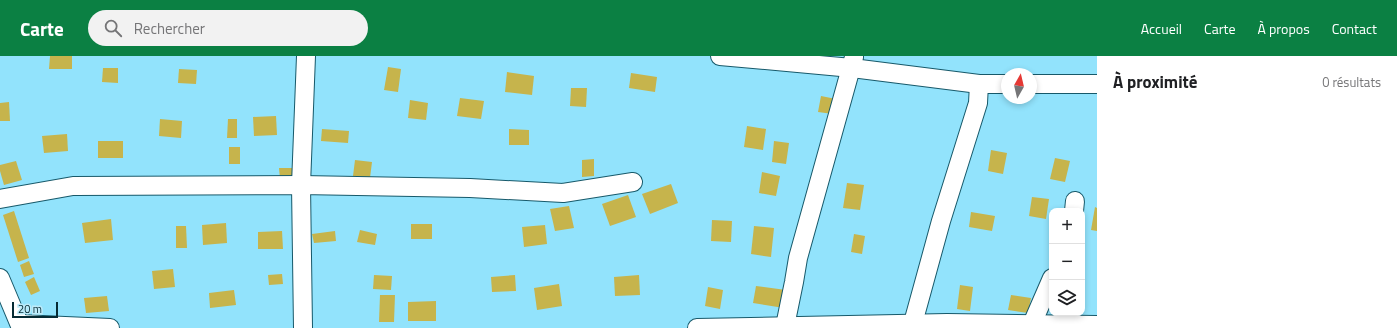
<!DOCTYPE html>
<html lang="fr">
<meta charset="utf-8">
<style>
:root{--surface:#fff;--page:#f2f2f2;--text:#202124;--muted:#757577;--line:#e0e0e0;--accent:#0b8043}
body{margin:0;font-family:"Titillium Web",sans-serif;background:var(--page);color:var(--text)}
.controls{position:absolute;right:12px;bottom:12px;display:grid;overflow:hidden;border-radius:8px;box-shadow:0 2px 6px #0003}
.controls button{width:36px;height:36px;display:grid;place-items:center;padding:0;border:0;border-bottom:1px solid var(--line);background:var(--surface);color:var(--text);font:20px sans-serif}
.compass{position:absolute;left:1001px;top:12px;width:36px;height:36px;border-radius:50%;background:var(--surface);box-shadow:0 2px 6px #0003;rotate:8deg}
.scale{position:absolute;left:12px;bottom:10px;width:46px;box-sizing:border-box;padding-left:4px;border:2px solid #062b34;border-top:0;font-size:11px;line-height:14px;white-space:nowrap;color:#062b34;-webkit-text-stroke:3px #bdebfa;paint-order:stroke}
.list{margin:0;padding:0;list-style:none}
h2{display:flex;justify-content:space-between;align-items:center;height:52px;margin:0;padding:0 16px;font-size:17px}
h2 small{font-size:13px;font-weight:400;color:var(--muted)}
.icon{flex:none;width:22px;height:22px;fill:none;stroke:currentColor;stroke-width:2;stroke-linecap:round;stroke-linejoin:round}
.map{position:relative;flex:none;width:1097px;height:272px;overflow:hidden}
header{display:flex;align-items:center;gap:24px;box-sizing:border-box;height:56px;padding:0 20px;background:var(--accent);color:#fff}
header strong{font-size:19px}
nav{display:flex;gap:22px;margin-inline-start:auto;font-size:14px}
.search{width:280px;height:36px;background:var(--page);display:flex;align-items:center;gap:10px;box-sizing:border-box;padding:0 14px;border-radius:22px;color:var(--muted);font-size:15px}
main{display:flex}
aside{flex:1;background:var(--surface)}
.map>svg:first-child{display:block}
.building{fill:#c6b44c}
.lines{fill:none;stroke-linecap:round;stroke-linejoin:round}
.minor-casing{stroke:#17596a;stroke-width:20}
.minor{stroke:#fff;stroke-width:18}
</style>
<header>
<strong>Carte</strong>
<div class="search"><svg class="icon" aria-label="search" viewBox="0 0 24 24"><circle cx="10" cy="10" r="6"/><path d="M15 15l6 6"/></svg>Rechercher</div>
<nav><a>Accueil</a><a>Carte</a><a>À propos</a><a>Contact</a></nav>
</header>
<main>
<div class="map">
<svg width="1097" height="272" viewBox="0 0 1097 272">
<rect width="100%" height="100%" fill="#92e3fc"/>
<g class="building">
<polygon points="50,0 72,0 72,13 49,13"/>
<polygon points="388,11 401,13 398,36 384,34"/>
<polygon points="103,12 118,12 118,27 102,26"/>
<polygon points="179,13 197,14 196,28 178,27"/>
<polygon points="507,16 534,20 532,39 505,36"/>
<polygon points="631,17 657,21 655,36 629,32"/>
<polygon points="571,32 587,32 586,51 570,50"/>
<polygon points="821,40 836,43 833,58 818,56"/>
<polygon points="460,42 484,45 481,63 457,60"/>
<polygon points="410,44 428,47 426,64 408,62"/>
<polygon points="9,46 10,65 0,65 0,47"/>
<polygon points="276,60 277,79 254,80 253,61"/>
<polygon points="160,63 182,65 181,82 159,80"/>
<polygon points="228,63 237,63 237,82 227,82"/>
<polygon points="747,70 766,73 763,94 744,91"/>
<polygon points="322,73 349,75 348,87 321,85"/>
<polygon points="509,73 529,74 529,89 509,89"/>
<polygon points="67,78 68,95 44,97 42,80"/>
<rect x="98" y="85" width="25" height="17"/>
<polygon points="774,85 789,87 786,108 772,106"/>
<rect x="229" y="91" width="11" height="17"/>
<polygon points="991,94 1007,97 1003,118 988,115"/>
<polygon points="1055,102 1070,105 1065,126 1050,123"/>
<polygon points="594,103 594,120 582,121 582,104"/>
<polygon points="355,104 372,106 370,122 353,120"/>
<polygon points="16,105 22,124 4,129 0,115 0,109"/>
<polygon points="279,112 293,112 293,123 280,123"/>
<polygon points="762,116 780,120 776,140 759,137"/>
<polygon points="847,127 864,129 860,154 843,152"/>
<polygon points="671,128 678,147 650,158 642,138"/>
<polygon points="628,139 636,161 610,170 602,148"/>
<polygon points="1032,141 1049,143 1046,163 1029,160"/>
<polygon points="569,150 574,172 555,175 550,153"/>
<polygon points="1095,151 1097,152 1097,175 1091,174"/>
<polygon points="14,155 29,202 18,206 3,159"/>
<polygon points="971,156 995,160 992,175 969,171"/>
<polygon points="111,163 113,184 85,187 82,167"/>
<polygon points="712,164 732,165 731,186 711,185"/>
<polygon points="226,167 227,187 203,189 202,169"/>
<rect x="411" y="168" width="21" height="15"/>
<polygon points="545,169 547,188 524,191 522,171"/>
<polygon points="176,170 186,170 187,192 176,192"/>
<polygon points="754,170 774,172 771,201 751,198"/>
<polygon points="360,174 377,178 375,189 357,186"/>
<polygon points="282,175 283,193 258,193 258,176"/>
<polygon points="335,175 336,185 314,187 312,178"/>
<polygon points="854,178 865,180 862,198 851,196"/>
<polygon points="29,205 34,218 24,221 20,209"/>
<polygon points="173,213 175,231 154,233 152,215"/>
<polygon points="282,218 283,228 269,229 268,219"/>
<polygon points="374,219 392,220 391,234 373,233"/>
<polygon points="515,219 516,235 492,236 491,221"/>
<polygon points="639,219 640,239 615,240 614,221"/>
<polygon points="34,221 40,235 31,239 25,226"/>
<polygon points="559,228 562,250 537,254 534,232"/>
<polygon points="960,229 973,231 970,255 957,253"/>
<polygon points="756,230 786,234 784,252 753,247"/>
<polygon points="708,231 723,234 720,253 705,250"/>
<polygon points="234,234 236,249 210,252 209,237"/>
<polygon points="380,239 395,239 394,266 379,266"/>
<polygon points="1011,239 1031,242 1028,257 1008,254"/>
<polygon points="107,240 109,255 86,257 84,242"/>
<polygon points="436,245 436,265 408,265 408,246"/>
</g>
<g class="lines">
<g class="minor-casing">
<g id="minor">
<polyline points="720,0 852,12 979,28 1007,28"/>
<polyline points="1031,28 1097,28"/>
<polyline points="0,143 73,130 301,129 470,132 563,137 633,126"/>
<polyline points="1074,155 1075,145"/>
<polyline points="0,222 21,272"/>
<polyline points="20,268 110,272"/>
<polyline points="1032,268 1052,222"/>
<polyline points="785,270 794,226 798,202 854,1"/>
<polyline points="303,272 301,129 306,0"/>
<polyline points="697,272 947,267 1097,269"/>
<polyline points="915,272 913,267 941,165 978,47 979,28"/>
</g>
</g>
<use href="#minor" class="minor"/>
</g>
</svg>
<div class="controls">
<button>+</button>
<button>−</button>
<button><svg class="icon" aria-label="layers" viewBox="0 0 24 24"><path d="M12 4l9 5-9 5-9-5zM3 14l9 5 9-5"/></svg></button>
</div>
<svg class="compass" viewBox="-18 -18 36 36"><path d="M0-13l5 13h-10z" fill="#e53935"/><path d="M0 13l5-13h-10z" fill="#757577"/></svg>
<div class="scale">20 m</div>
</div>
<aside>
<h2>À proximité<small>0 résultats</small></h2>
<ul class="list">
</ul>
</aside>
</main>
